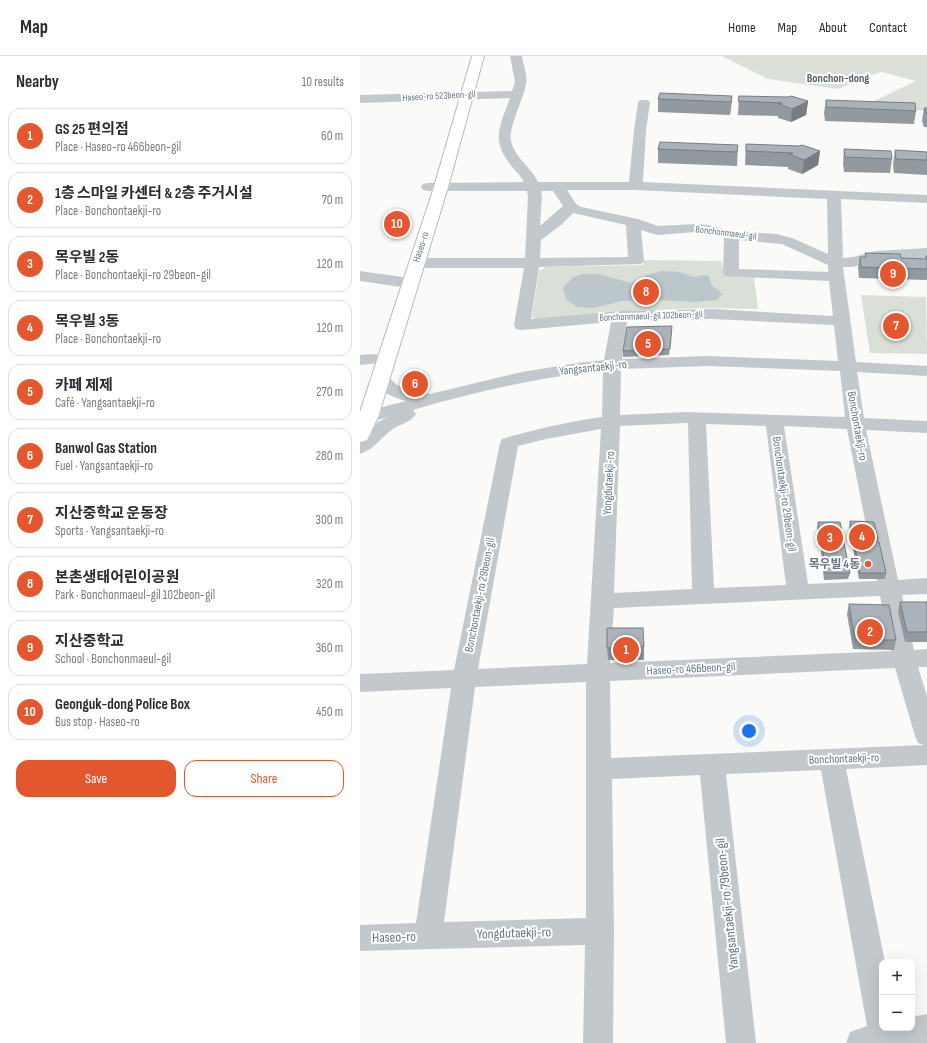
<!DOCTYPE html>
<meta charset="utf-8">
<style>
:root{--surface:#fff;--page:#f7f7f7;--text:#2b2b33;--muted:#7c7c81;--line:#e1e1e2;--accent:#e4572e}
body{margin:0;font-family:"Sofia Sans Condensed","Noto Sans KR",sans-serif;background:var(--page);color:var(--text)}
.controls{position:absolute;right:12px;bottom:12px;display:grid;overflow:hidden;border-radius:8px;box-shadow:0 4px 16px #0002}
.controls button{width:36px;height:36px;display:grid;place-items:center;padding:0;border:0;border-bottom:1px solid var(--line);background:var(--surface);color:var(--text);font:20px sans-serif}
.you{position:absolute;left:389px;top:675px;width:14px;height:14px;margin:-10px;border:3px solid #fff;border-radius:50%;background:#1a73e8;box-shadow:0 0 0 6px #1a73e833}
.badge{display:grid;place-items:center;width:26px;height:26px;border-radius:50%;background:var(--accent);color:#fff;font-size:13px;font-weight:700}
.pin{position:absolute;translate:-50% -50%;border:2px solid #fff;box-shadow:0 1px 4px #0006}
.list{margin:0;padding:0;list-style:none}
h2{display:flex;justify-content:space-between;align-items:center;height:52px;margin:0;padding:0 16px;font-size:17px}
h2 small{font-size:13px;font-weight:400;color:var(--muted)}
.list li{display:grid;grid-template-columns:26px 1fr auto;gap:12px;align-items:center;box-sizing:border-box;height:56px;margin:0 8px 8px;padding:0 8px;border:1px solid var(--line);border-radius:12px}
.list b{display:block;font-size:15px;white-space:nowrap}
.list p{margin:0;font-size:13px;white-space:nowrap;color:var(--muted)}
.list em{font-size:13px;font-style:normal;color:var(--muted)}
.actions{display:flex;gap:8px;padding:12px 16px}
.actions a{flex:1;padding:9px 0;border:1px solid var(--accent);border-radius:12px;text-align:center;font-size:14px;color:var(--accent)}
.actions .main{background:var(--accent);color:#fff}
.map{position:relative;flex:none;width:567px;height:987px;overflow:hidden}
header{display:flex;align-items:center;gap:24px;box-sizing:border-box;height:56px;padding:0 20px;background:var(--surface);border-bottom:1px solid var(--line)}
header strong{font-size:19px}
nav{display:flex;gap:22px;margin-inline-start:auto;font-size:14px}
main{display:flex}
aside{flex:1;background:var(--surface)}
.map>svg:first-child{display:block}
.green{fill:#dadfd7}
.water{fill:#bbc7cb}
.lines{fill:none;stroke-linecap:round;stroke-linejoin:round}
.major-casing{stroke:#b5babe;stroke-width:2}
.minor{fill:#c3c8cc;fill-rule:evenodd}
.major{fill:#fff;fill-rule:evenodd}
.wall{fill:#929a9f}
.shaded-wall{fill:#777d82}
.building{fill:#aab3b9;stroke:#777d82}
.poi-dot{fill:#e4572e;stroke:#fff;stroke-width:1.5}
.labels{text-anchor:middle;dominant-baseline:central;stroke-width:4;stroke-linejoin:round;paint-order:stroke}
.far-street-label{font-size:10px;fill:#657683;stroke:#fff}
.far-quarter-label{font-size:12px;font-weight:bold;fill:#57646e;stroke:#fff}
.street-label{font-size:12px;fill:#657683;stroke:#fff}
.poi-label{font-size:12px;font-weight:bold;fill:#657683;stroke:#fff;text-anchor:end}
.near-street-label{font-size:14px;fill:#657683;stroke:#fff}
</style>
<header>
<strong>Map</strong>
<nav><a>Home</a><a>Map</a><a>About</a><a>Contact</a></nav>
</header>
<main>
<aside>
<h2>Nearby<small>10 results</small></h2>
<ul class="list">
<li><span class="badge">1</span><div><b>GS 25 편의점</b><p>Place · Haseo-ro 466beon-gil</p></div><em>60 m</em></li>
<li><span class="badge">2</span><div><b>1층 스마일 카센터 &amp; 2층 주거시설</b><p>Place · Bonchontaekji-ro</p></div><em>70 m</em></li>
<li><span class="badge">3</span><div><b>목우빌 2동</b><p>Place · Bonchontaekji-ro 29beon-gil</p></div><em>120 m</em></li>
<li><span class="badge">4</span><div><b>목우빌 3동</b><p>Place · Bonchontaekji-ro</p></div><em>120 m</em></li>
<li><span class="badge">5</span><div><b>카페 제제</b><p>Café · Yangsantaekji-ro</p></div><em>270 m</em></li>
<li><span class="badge">6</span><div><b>Banwol Gas Station</b><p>Fuel · Yangsantaekji-ro</p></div><em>280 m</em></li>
<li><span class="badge">7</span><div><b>지산중학교 운동장</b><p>Sports · Yangsantaekji-ro</p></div><em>300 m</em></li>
<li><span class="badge">8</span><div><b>본촌생태어린이공원</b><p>Park · Bonchonmaeul-gil 102beon-gil</p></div><em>320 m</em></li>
<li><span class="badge">9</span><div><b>지산중학교</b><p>School · Bonchonmaeul-gil</p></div><em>360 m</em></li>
<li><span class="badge">10</span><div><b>Geonguk-dong Police Box</b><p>Bus stop · Haseo-ro</p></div><em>450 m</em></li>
</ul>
<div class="actions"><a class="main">Save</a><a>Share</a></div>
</aside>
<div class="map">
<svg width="567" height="987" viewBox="0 0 567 987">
<rect width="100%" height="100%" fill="#fafaf8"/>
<g class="green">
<polygon points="362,0 567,0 567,55 506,49 556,25 522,16 511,19 478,33 408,23"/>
<polygon points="283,204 361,205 365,219 394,221 398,253 345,252 245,256 180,265 172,261 179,215 186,211 283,209"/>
<polygon points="501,239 566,241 567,298 510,297"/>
</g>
<polygon class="water" points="302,215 319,216 334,221 344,219 349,220 352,230 358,234 362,238 357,244 336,246 297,244 262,245 233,252 217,251 206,243 203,232 212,222 222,218 238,218 271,227 283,223 287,219"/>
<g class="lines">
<g class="major-casing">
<polygon id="major" points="112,0 124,0 88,131 18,361 7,384 0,386 0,356 74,131"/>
</g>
<g class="minor">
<path d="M150,0H162C163,8 168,20 166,28C164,42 148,72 151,85C155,102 171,111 178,126H269L274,74L278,47L280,44H288L290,47L286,74L283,126L567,139V147L481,143L483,202L493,201L516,195L567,192V202L516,205L493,211H483L496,306L567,310V320L497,316L504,362L567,365V377L506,374L538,524L567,522V538L542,539L554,594L567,593V611H558L567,640V709L486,713L525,906H522V972H552V961L567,958V987H486L490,976L507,970L461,714L366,718L396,987H366L340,719L252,723L254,875L253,987H223L225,889L0,895V869L56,867L91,632L0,636V618L94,614L140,387L142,383C175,373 208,366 242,361L243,315C178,321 115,336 53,354L56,358C51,366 40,368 33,373C21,381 14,394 0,398V382L18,366L28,361L0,369V357L46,345C31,341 19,335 10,322L13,318L19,317L25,318L37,329L46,334L70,338L162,316L217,307L244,304L251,266L162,274L156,273L154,269L164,212H56L51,210L48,207L51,204L56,202H165L168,140L167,135H68L63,134L61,131L63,128L68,127L164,126C160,118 152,112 147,104C131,82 142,65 150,42L0,47V39L152,35L155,26ZM207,134H276L467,143L468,198L432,182L416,178L372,175L348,169L336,168L298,170L278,163L221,151L216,148ZM181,135H193L203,150L180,170L182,140ZM213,157L266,169L268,201L180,202L181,184L201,169ZM281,174L297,179L336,176L364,182L363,217L365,220L469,225L473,260L352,253L260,255L171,263L179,211L281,208L284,205ZM379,184L422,188L468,209V216L379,213ZM352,263L474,269L478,305L348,300L262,303L267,265ZM348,310L480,315L485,361L326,356L260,359L261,313ZM328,367L332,533L254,537L260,370ZM346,368L406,370L426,529L354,532ZM424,370L487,373L517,525L448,528ZM241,373L227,608L118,613L158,390L186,383ZM520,540L531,595L250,607L254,552ZM535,612L555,680L558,687L564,689L251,702L250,625ZM226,626V862L84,866L115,631Z"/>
<polygon points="0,215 49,222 55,224 57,227 55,230 49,232 0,225"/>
<polygon points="13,298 19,299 22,303 19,307 0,309 0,299"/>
</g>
<use href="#major" class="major"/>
</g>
<g class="wall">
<polygon points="372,40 370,59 298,56 298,43"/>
<polygon points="379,40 448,45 446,59 431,66 418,62 418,60 378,59"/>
<polygon points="466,44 556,55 554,68 465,65 464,57"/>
<polygon points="564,52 567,52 567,71 564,71 562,65"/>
<polygon points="386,88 460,95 458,109 442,118 428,113 428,111 385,109"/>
<polygon points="378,89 377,110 298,107 298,93"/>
<polygon points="484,93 532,103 530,117 484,116 483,108"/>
<polygon points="535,94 567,96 567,119 534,117 533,109"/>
<polygon points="505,197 541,202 565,203 566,200 567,200 567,224 499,222 498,212 500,201 505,201"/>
<polygon points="312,270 309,299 263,301 263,295"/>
<polygon points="490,465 518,484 517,486 526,517 525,523 499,523 493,493 493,491 492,491 489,472"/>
<polygon points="458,466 484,485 483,487 490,517 488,523 464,524 461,495 461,491 460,492 457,473"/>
<polygon points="540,546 567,546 567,586 545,586 538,556"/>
<polygon points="489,548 536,584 534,594 493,593 487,558"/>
<polygon points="284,591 284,604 248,604 247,592"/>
</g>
<g class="shaded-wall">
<polygon points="372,40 371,53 370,59 371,46"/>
<polygon points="448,45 446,59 431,66 432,53"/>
<polygon points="460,95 458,109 442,118 444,104"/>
</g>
<g class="building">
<polygon points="300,37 372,40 371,46 298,43"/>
<polygon points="379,40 428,41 431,40 448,45 432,53 419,48 422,47 378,45"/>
<polygon points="466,44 555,47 556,55 466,51"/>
<polygon points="564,52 567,52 567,57 566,57"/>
<polygon points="300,86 378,89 377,96 298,93"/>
<polygon points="386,88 439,90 442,89 460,95 444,104 429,98 433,97 386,95"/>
<polygon points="484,93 531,95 532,103 485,101"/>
<polygon points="535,94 567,96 567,104 536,103"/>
<polygon points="505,197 540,198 541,202 566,203 566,200 567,200 567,213 501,211 500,201 506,201"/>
<polygon points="312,270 310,293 263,295 267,271"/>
<polygon points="490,465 514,466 518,484 493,484"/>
<polygon points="458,466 480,466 484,485 461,485"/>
<polygon points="519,486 526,517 500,517 494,487"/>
<polygon points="484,487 490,517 465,517 462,488"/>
<polygon points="540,546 567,546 567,576 547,576"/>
<polygon points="489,548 529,549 536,584 495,584"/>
<polygon points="247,572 283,572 284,591 247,592"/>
</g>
<circle class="poi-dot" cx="508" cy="508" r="4"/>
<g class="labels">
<g class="far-street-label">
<text transform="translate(79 40) rotate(-3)">Haseo-ro 523beon-gil</text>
<text transform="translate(366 177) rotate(7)">Bonchonmaeul-gil</text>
<text transform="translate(61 191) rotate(-72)">Haseo-ro</text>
<text transform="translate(291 260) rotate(-2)">Bonchonmaeul-gil 102beon-gil</text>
</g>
<g class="far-quarter-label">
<text x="478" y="22">Bonchon-dong</text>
</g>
<g class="street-label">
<text transform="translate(233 312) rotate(-6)">Yangsantaekji-ro</text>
<text transform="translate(497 370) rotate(80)">Bonchontaekji-ro</text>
<text transform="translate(249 427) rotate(-87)">Yongdutaekji-ro</text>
<text transform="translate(424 438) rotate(82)">Bonchontaekji-ro 29beon-gil</text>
<text transform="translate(120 539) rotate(-79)">Bonchontaekji-ro 29beon-gil</text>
<text transform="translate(331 613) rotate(-3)">Haseo-ro 466beon-gil</text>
<text transform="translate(484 703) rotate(-2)">Bonchontaekji-ro</text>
</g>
<g class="poi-label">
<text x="500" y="508">목우빌 4동</text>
</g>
<g class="near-street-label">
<text transform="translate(367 848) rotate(-96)">Yangsantaekji-ro 79beon-gil</text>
<text transform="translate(154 877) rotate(-2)">Yongdutaekji-ro</text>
<text transform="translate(34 881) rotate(-2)">Haseo-ro</text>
</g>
</g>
</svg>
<div class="controls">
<button>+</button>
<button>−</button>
</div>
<div class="you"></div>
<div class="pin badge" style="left:266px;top:594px">1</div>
<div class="pin badge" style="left:510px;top:576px">2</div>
<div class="pin badge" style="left:470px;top:482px">3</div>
<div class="pin badge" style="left:502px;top:481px">4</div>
<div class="pin badge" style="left:288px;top:288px">5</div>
<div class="pin badge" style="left:55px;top:328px">6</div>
<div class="pin badge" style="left:536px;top:270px">7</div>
<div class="pin badge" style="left:286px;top:236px">8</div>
<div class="pin badge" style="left:533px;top:218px">9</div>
<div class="pin badge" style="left:37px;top:168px">10</div>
</div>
</main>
